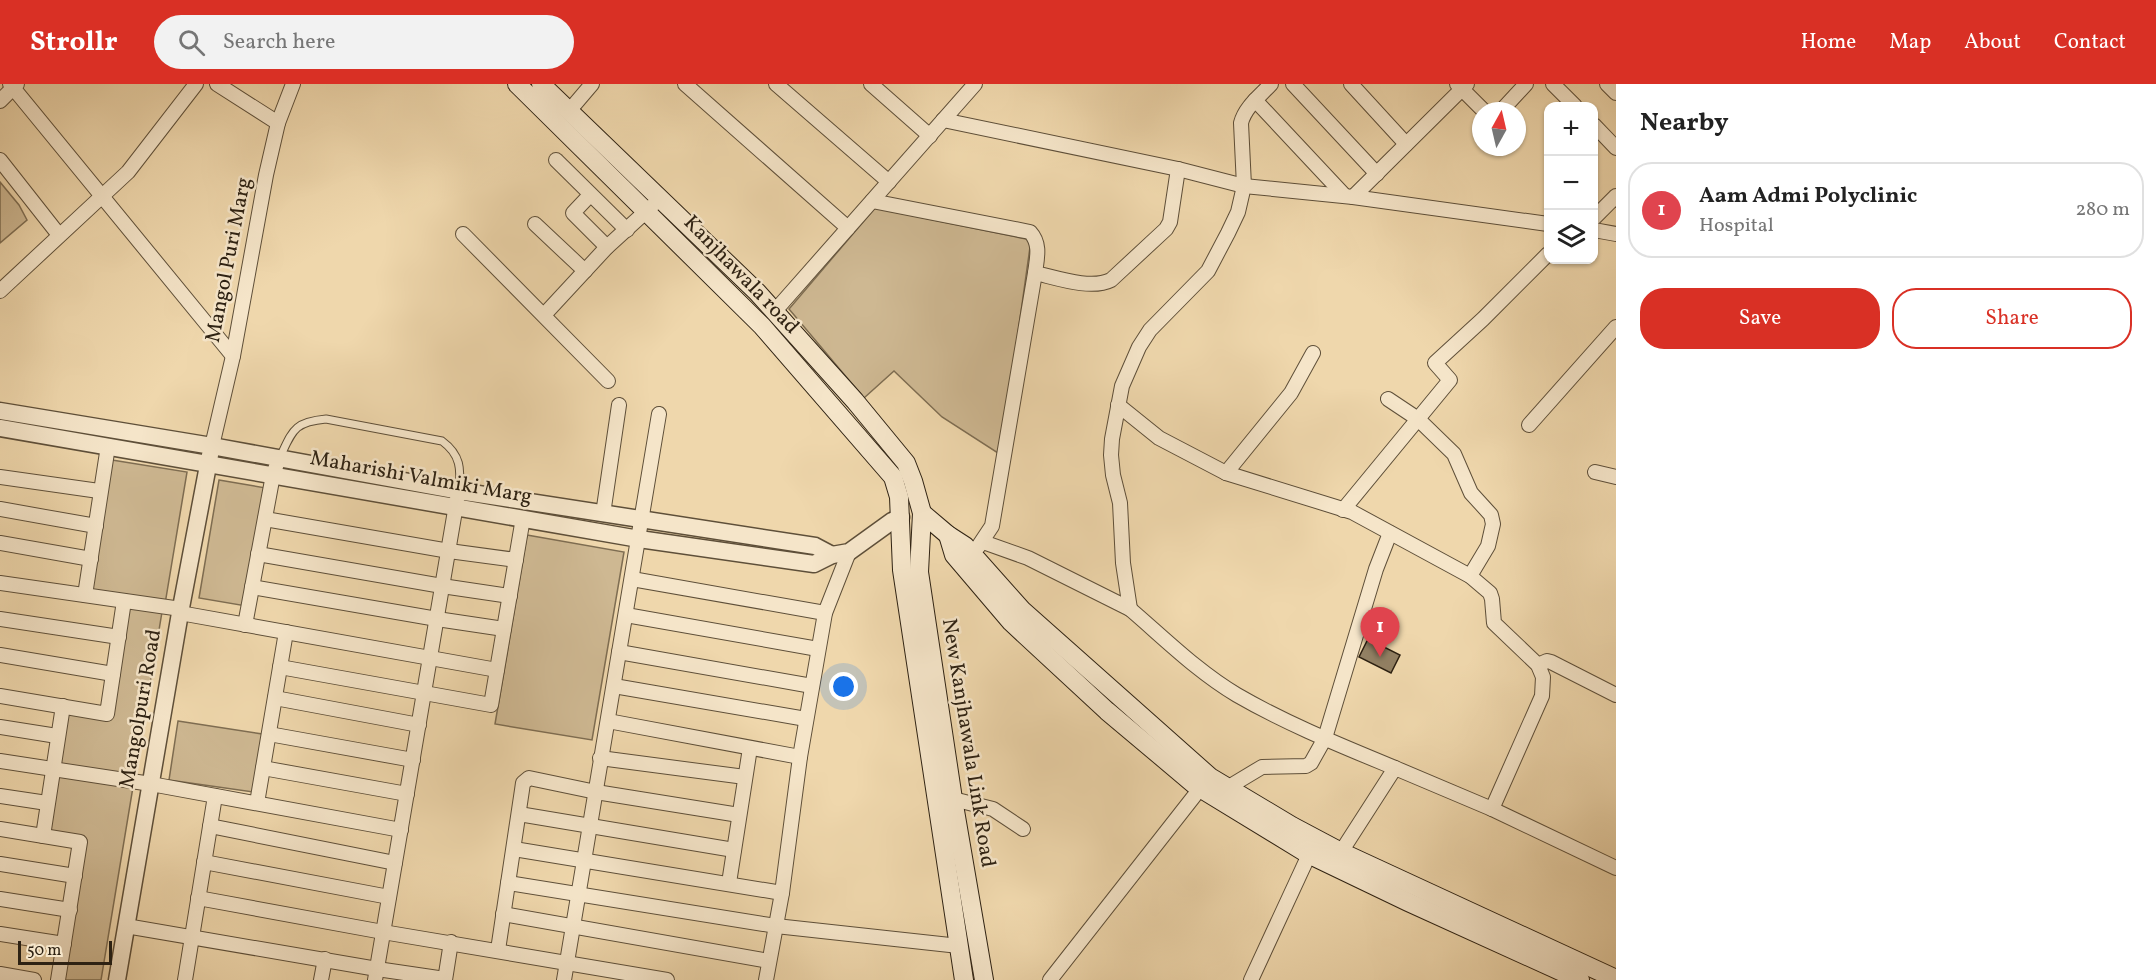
<!DOCTYPE html>
<meta charset="utf-8">
<style>
:root{--surface:#fff;--page:#f2f2f2;--text:#222;--muted:#767676;--line:#e0e0e0;--accent:#d93025}
body{margin:0;font-family:Vollkorn,serif;background:var(--page);color:var(--text)}
.controls{position:absolute;right:18px;top:18px;display:grid;overflow:hidden;border-radius:12px;box-shadow:0 2px 4px #0004}
.controls button{width:54px;height:54px;display:grid;place-items:center;padding:0;border:0;border-bottom:2px solid var(--line);background:var(--surface);color:var(--text);font:30px sans-serif}
.compass{position:absolute;left:1472px;top:18px;width:54px;height:54px;border-radius:50%;background:var(--surface);box-shadow:0 2px 4px #0004;rotate:8deg}
.scale{position:absolute;left:18px;bottom:15px;width:94px;box-sizing:border-box;padding-left:6px;border:3px solid #2e2213;border-top:0;font-size:16px;line-height:21px;white-space:nowrap;color:#2e2213;-webkit-text-stroke:4px #f5e5c9;paint-order:stroke}
.you{position:absolute;left:844px;top:603px;width:21px;height:21px;margin:-15px;border:4px solid #fff;border-radius:50%;background:#1a73e8;box-shadow:0 0 0 9px #1a73e833}
.badge{display:grid;place-items:center;width:39px;height:39px;border-radius:50%;background:var(--accent);color:#fff;font-size:20px;font-weight:700}
.pin{position:absolute;translate:-50% -50px;filter:drop-shadow(0 2px 3px #0008)}
.pin::after{content:'';position:absolute;top:32px;width:21px;height:18px;background:inherit;clip-path:polygon(0 0,100% 0,50% 100%)}
.list{margin:0;padding:0;list-style:none}
h2{display:flex;justify-content:space-between;align-items:center;height:78px;margin:0;padding:0 24px;font-size:26px}
h2 small{font-size:20px;font-weight:400;color:var(--muted)}
.list li{display:grid;grid-template-columns:39px 1fr auto;gap:18px;align-items:center;box-sizing:border-box;height:96px;margin:0 12px 12px;padding:0 12px;border:2px solid var(--line);border-radius:24px}
.list b{display:block;font-size:22px;white-space:nowrap}
.list p{margin:0;font-size:20px;white-space:nowrap;color:var(--muted)}
.list em{font-size:20px;font-style:normal;color:var(--muted)}
.actions{display:flex;gap:12px;padding:18px 24px}
.actions a{flex:1;padding:14px 0;border:2px solid var(--accent);border-radius:24px;text-align:center;font-size:21px;color:var(--accent)}
.actions .main{background:var(--accent);color:#fff}
.icon{flex:none;width:33px;height:33px;fill:none;stroke:currentColor;stroke-width:2;stroke-linecap:round;stroke-linejoin:round}
.map{position:relative;flex:none;width:1616px;height:896px;overflow:hidden}
header{display:flex;align-items:center;gap:36px;box-sizing:border-box;height:84px;padding:0 30px;background:var(--accent);color:#fff}
header strong{font-size:28px}
nav{display:flex;gap:33px;margin-inline-start:auto;font-size:21px}
.search{width:420px;height:54px;background:var(--page);display:flex;align-items:center;gap:15px;box-sizing:border-box;padding:0 21px;border-radius:33px;color:var(--muted);font-size:22px}
main{display:flex}
aside{flex:1;background:var(--surface)}
.map>svg:first-child{display:block}
.green{fill:#ceb892;stroke:#7e6d52;stroke-width:1.5}
.building{fill:#928063;stroke:#2e2213;stroke-width:1.5}
.lines{fill:none;stroke-linecap:round;stroke-linejoin:round}
.service-casing{stroke:#5e4f39;stroke-width:9}
.minor-casing{stroke:#5e4f39;stroke-width:16}
.tertiary-casing{stroke:#5e4f39;stroke-width:19}
.secondary-casing{stroke:#2e2213;stroke-width:20}
.service{stroke:#f5e5c9;stroke-width:7}
.minor{stroke:#f5e5c9;stroke-width:14}
.tertiary{stroke:#f5e5c9;stroke-width:16}
.secondary{stroke:#f5e5c9;stroke-width:18}
.labels{text-anchor:middle;dominant-baseline:central;stroke-width:5;stroke-linejoin:round;paint-order:stroke}
.street-label{font-size:21px;fill:#2e2213;stroke:#f5e5c9}
</style>
<header>
<strong>Strollr</strong>
<div class="search"><svg class="icon" aria-label="search" viewBox="0 0 24 24"><circle cx="10" cy="10" r="6"/><path d="M15 15l6 6"/></svg>Search here</div>
<nav><a>Home</a><a>Map</a><a>About</a><a>Contact</a></nav>
</header>
<main>
<div class="map">
<svg width="1616" height="896" viewBox="0 0 1616 896">
<rect width="100%" height="100%" fill="#efd7ac"/>
<filter id="stains"><feTurbulence type="fractalNoise" baseFrequency=".00333" numOctaves="4"/><feColorMatrix values="0 0 0 0 .2 0 0 0 0 .09 0 0 0 0 .02 0 0 0 .5 -.17"/></filter>
<radialGradient id="worn" r=".72"><stop offset=".6" stop-color="#630" stop-opacity="0"/><stop offset="1" stop-color="#630" stop-opacity=".3"/></radialGradient>
<g class="green">
<polygon points="0,98 19,121 27,136 0,159"/>
<polygon points="875,124 1031,156 1001,371 942,333 894,287 864,314 789,225"/>
<polygon points="112,376 187,388 165,520 90,508"/>
<polygon points="219,396 266,404 246,522 199,514"/>
<polygon points="527,451 624,468 592,656 495,640"/>
<polygon points="129,523 162,528 101,896 64,896 87,756 47,749 68,618 112,625"/>
<polygon points="178,637 262,650 253,708 169,696"/>
</g>
<polygon class="building" points="1368,555 1400,571 1391,589 1359,573"/>
<g class="lines">
<g class="service-casing">
<path id="service" d="M280,373C293,346 294,338 326,335L442,357C461,371 461,385 459,407"/>
</g>
<g class="minor-casing">
<g id="minor">
<polyline points="10,0 233,272"/>
<polyline points="217,0 278,39"/>
<polyline points="685,0 848,144"/>
<polyline points="776,0 889,98"/>
<polyline points="871,0 930,52"/>
<polyline points="1293,0 1377,90"/>
<polyline points="1351,0 1406,60"/>
<polyline points="1457,0 1484,27"/>
<polyline points="1553,0 1575,22"/>
<polyline points="1607,0 1616,9"/>
<polyline points="1255,16 1345,112"/>
<polyline points="0,17 17,0"/>
<polyline points="569,27 592,0"/>
<polyline points="1501,27 1526,0"/>
<polyline points="943,36 1178,85 1244,102 1353,113 1548,140"/>
<polyline points="1594,41 1616,64"/>
<polyline points="0,76 59,151"/>
<polyline points="556,76 627,146"/>
<polyline points="590,111 573,129 607,163"/>
<polyline points="1353,113 1467,0"/>
<path d="M872,117L1030,148C1041,160 1037,174 1035,189L992,442L978,463"/>
<polyline points="1594,134 1616,112"/>
<polyline points="535,140 585,187"/>
<polyline points="1594,146 1616,150"/>
<polyline points="463,150 608,297"/>
<path d="M1035,189C1057,194 1091,206 1111,196L1166,145L1170,138L1178,85"/>
<polyline points="0,207 128,88 196,0"/>
<polyline points="774,228 975,0"/>
<polyline points="544,231 607,163 652,122"/>
<polyline points="1388,315 1418,335 1454,370 1471,409 1491,431 1493,440 1488,462 1470,492"/>
<polyline points="1118,321 1159,354 1226,389 1352,428 1470,492 1490,509 1492,515 1494,539 1538,581 1543,593 1542,612 1492,725"/>
<polyline points="1529,341 1616,243"/>
<polyline points="212,362 233,272 266,91 278,39 293,0"/>
<polyline points="1595,388 1616,393"/>
<polyline points="1226,389 1291,309 1313,269"/>
<polyline points="0,393 99,407"/>
<polyline points="0,425 96,442"/>
<polyline points="1343,426 1450,296 1435,279 1483,235 1548,170"/>
<polyline points="603,430 619,321"/>
<polyline points="265,435 449,467 516,476"/>
<path d="M983,458L1028,474L1130,525L1123,479L1120,419L1113,391L1111,371L1112,355L1122,302L1139,263L1150,246L1208,187L1228,149L1238,128L1244,102L1241,39C1245,23 1260,12 1271,0"/>
<polyline points="0,459 91,475"/>
<polyline points="258,470 442,502 510,512"/>
<polyline points="632,495 825,529"/>
<polyline points="0,499 181,525"/>
<polyline points="252,503 437,535 504,545"/>
<polyline points="85,511 108,362"/>
<path d="M1130,525C1165,555 1198,588 1237,611C1287,640 1342,662 1395,684"/>
<polyline points="180,529 497,586"/>
<polyline points="626,531 818,565"/>
<polyline points="0,535 119,553"/>
<polyline points="245,541 273,391 279,374"/>
<polyline points="619,568 812,602"/>
<polyline points="0,571 113,590"/>
<polyline points="1538,581 1547,577 1551,578 1616,611"/>
<polyline points="280,583 491,621 523,434"/>
<polyline points="614,602 806,635"/>
<polyline points="0,612 107,630 124,517"/>
<polyline points="275,614 419,641"/>
<polyline points="608,637 800,673"/>
<polyline points="0,643 57,652"/>
<polyline points="269,650 413,676"/>
<polyline points="600,674 745,693"/>
<polyline points="0,677 151,700 401,746"/>
<polyline points="263,684 407,710"/>
<polyline points="1227,704 1262,683 1306,682 1311,679 1325,654 1376,485 1390,449"/>
<polyline points="0,712 47,719"/>
<polyline points="953,715 993,725 1023,745"/>
<polyline points="257,719 286,548"/>
<polyline points="519,730 734,766"/>
<polyline points="210,742 395,779"/>
<polyline points="0,745 80,758 58,896"/>
<polyline points="43,752 63,622"/>
<polyline points="514,765 782,809"/>
<polyline points="1341,768 1395,684 1492,725 1616,784"/>
<polyline points="204,778 389,813"/>
<polyline points="0,780 75,792"/>
<polyline points="508,799 776,842 959,862"/>
<polyline points="729,799 750,664"/>
<polyline points="198,814 383,848 667,896"/>
<polyline points="0,815 70,826"/>
<polyline points="503,830 769,877"/>
<polyline points="126,842 377,885 445,895"/>
<polyline points="0,850 64,860"/>
<polyline points="498,866 522,706 523,699 529,694 596,708 739,731"/>
<polyline points="0,890 34,896"/>
<polyline points="185,896 215,712"/>
<polyline points="321,896 325,875"/>
<polyline points="375,896 457,415"/>
<polyline points="445,896 451,858"/>
<polyline points="564,896 659,330"/>
<polyline points="766,896 782,809 800,673 825,529 849,468"/>
<polyline points="1050,896 1206,697"/>
<polyline points="1251,896 1313,762"/>
</g>
</g>
<g class="tertiary-casing">
<g id="tertiary">
<polyline points="0,327 212,362 459,407 815,462 832,471"/>
<polyline points="0,344 639,455 814,480 832,471 849,468 892,437 901,433"/>
<polyline points="117,896 180,529 210,371"/>
</g>
</g>
<g class="secondary-casing">
<g id="secondary">
<polyline points="517,0 762,242 893,393 899,413 902,486 964,896"/>
<polyline points="541,0 757,208 855,317 906,379 913,397 922,429 919,488 953,715 984,896"/>
<polyline points="922,429 948,451 965,462 1022,526 1210,693 1292,742 1341,768 1616,895"/>
<polyline points="948,451 954,471 1011,538 1107,627 1195,701 1308,770 1408,818 1580,896"/>
</g>
</g>
<use href="#service" class="service"/>
<use href="#minor" class="minor"/>
<use href="#tertiary" class="tertiary"/>
<use href="#secondary" class="secondary"/>
</g>
<g class="labels">
<g class="street-label">
<text transform="translate(229 176) rotate(-79)">Mangol Puri Marg</text>
<text transform="translate(741 191) rotate(46)">Kanjhawala road</text>
<text transform="translate(421 394) rotate(10)">Maharishi Valmiki Marg</text>
<text transform="translate(141 625) rotate(-80)">Mangolpuri Road</text>
<text transform="translate(968 659) rotate(81)">New Kanjhawala Link Road</text>
</g>
</g>
<rect width="100%" height="100%" filter="url(#stains)"/>
<rect width="100%" height="100%" fill="url(#worn)"/>
</svg>
<div class="controls">
<button>+</button>
<button>−</button>
<button><svg class="icon" aria-label="layers" viewBox="0 0 24 24"><path d="M12 4l9 5-9 5-9-5zM3 14l9 5 9-5"/></svg></button>
</div>
<svg class="compass" viewBox="-18 -18 36 36"><path d="M0-13l5 13h-10z" fill="#e53935"/><path d="M0 13l5-13h-10z" fill="#767676"/></svg>
<div class="scale">50 m</div>
<div class="you"></div>
<div class="pin badge" style="left:1380px;top:573px;background:#e0444e">1</div>
</div>
<aside>
<h2>Nearby<small></small></h2>
<ul class="list">
<li><span class="badge" style="background:#e0444e">1</span><div><b>Aam Admi Polyclinic</b><p>Hospital</p></div><em>280 m</em></li>
</ul>
<div class="actions"><a class="main">Save</a><a>Share</a></div>
</aside>
</main>
